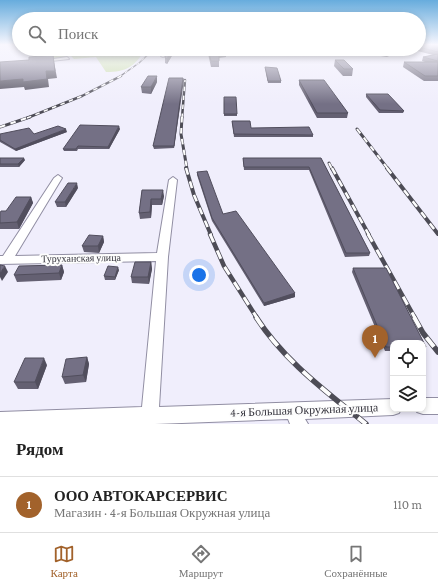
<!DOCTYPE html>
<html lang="ru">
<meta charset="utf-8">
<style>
:root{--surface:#fff;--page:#f6f6f6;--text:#222;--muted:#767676;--line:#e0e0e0;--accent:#a2622b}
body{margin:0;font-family:"Crimson Pro",serif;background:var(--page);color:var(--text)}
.controls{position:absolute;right:12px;bottom:12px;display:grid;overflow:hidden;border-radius:8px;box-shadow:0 2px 6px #0003}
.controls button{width:36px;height:36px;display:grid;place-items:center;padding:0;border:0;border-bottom:1px solid var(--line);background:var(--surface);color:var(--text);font:20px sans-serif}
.you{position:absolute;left:199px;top:275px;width:14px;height:14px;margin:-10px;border:3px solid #fff;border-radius:50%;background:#1a73e8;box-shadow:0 0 0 6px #1a73e833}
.badge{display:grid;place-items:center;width:26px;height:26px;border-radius:50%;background:var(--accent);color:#fff;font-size:13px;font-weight:700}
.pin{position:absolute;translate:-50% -33px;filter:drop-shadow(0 1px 2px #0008)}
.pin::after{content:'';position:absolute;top:21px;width:14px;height:12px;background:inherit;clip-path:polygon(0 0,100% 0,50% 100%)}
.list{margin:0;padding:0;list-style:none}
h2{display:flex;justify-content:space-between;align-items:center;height:52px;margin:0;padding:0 16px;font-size:17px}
h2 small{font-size:13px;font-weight:400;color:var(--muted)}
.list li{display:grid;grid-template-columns:26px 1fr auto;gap:12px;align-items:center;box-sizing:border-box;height:56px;padding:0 16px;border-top:1px solid var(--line)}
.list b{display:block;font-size:15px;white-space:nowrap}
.list p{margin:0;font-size:13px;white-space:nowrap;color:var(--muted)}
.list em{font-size:13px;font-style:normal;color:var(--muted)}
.icon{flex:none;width:22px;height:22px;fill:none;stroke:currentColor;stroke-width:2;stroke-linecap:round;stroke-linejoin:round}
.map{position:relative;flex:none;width:438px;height:424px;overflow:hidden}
.search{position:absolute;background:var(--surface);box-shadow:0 2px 6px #0003;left:12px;right:12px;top:12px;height:44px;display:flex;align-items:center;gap:10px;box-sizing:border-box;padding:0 14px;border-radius:22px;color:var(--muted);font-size:15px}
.sheet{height:108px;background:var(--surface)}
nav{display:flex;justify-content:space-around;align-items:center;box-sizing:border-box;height:56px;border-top:1px solid var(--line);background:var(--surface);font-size:11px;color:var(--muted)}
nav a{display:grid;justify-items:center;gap:2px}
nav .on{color:var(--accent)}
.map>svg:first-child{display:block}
.green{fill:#c9dda8}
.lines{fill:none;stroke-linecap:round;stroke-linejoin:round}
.minor-casing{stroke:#918ea3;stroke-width:2}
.minor{fill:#fff;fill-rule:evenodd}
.rail-far5-casing{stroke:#4d4c56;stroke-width:1.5}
.rail-far4-casing{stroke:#4d4c56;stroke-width:2.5}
.rail-far3-casing{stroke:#4d4c56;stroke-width:3}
.rail-far2-casing{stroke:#4d4c56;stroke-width:4}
.rail-far1-casing{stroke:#4d4c56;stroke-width:4.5}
.rail-casing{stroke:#4d4c56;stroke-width:5.5}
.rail-far5{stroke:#fdfdfd;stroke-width:1;stroke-dasharray:3.5;stroke-linecap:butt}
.rail-far4{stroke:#fdfdfd;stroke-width:1.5;stroke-dasharray:4.5;stroke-linecap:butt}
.rail-far3{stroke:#fdfdfd;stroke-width:2;stroke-dasharray:5.5;stroke-linecap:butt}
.rail-far2{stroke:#fdfdfd;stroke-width:2.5;stroke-dasharray:7;stroke-linecap:butt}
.rail-far1{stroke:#fdfdfd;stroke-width:3;stroke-dasharray:9;stroke-linecap:butt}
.rail{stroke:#fdfdfd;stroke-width:4;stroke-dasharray:12;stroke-linecap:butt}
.wall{fill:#646072}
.shaded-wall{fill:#514e5d}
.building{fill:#747085;stroke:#514e5d}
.labels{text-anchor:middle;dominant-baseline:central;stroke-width:4;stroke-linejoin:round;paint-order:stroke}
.street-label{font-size:10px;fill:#36353e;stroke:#fdfdfd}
.near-street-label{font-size:12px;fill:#36353e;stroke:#fdfdfd}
</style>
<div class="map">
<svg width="438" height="424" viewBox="0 0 438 424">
<rect width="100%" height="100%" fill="#f0eefc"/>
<path class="green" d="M57,49H145C135,67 126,72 106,72L96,57L74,59L71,56L50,59L49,57Z"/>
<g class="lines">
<g class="minor-casing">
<g id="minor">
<polygon points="163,49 167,49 165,56 163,57 161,56"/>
<polygon points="67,57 69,59 42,62 40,61"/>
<polygon points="58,175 62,178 15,256 157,253 169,180 173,177 177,180 168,257 159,407 393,399 393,409 401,409 399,413 393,415 305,419 308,424 290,424 288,419 155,424 0,424 0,412 142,407 156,261 0,264 0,256 3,256 54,178"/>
<polygon points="423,398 438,398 438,414 423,414 417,412 416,409 423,409"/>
</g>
</g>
<use href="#minor" class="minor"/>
<g class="rail-far5-casing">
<polyline id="rail-far5" points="119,77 139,63 154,49"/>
</g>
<g class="rail-far4-casing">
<g id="rail-far4">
<polyline points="27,118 82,96 121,76"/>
<polyline points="182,118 185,80"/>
</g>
</g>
<g class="rail-far3-casing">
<g id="rail-far3">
<polyline points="182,117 181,134 187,169"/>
<polyline points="0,127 30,117"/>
<polyline points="357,129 388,169"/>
<polyline points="329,163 332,169"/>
</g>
</g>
<g class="rail-far2-casing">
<g id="rail-far2">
<polyline points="186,168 194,195 211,235"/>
<polyline points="332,168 369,235"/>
<polyline points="387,168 438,234"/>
</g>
</g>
<g class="rail-far1-casing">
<g id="rail-far1">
<polyline points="210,234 224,266 257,318"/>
<polyline points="368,234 415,318"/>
</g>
</g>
<g class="rail-casing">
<g id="rail">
<path d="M256,317C284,361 327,392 366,424"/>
<polyline points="414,317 423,333 438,352"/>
</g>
</g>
<use href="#rail-far5" class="rail-far5"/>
<use href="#rail-far4" class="rail-far4"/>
<use href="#rail-far3" class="rail-far3"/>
<use href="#rail-far2" class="rail-far2"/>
<use href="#rail-far1" class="rail-far1"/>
<use href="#rail" class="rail"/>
</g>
<g class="wall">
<polygon points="419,45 438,45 438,81 424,81 403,67 404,62 425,62 422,61 423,57 433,55 410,49 386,57 355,51 355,49 419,49"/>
<polygon points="167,49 176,49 167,64 165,63 165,58"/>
<polygon points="176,49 186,49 186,52 176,53"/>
<polygon points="207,49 229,49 229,54 226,54 226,57 219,58 219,67 211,67"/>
<polygon points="335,60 353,69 352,76 343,76 334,66"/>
<polygon points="265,67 281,81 281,83 268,83"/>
<polygon points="183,78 174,148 154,149 153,146"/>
<polygon points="299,80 348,113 347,118 317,118 299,85"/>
<polygon points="157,82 151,94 142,93 141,87"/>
<polygon points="366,94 404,111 403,113 379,113 366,97"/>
<polygon points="224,97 237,114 237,116 224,116"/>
<polygon points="232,121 251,128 313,135 313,137 234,137"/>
<polygon points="120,129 109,149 78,149 77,151 64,151 63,149"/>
<polygon points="67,132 16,151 0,142 0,134 34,134"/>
<polygon points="0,158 25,160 19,167 0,167"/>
<polygon points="243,158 321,158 370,253 369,256 345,257 309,170 244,170"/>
<polygon points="197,172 223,214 295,297 264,306 212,221 197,175"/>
<polygon points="78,188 66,207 57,207 55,202"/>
<polygon points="142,190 164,196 162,205 152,205 151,218 140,219 139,213"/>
<polygon points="31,197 33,203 19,229 0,229 0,213 6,211"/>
<polygon points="103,236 104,242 99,253 84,252 82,246"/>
<polygon points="151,262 152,269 149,284 132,283 131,277"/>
<polygon points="62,265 64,272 61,280 17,282 14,275"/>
<polygon points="353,268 386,268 426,347 424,350 423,350 423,343 393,343 393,351 385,351 352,272"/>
<polygon points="119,270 115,280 105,280 104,276"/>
<polygon points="87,357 89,364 86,382 65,384 62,377"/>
<polygon points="47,365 38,389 18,389 14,382"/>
</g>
<g class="shaded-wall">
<polygon points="172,49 176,49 167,64 167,59"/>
<polygon points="400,49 410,49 386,57 387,53"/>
<polygon points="53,55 54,62 57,78 48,79 49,87 25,90 24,87 0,89 0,81 46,71"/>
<polygon points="157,76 157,82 151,94 151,87"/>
<polygon points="183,78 184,80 174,148 174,146"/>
<polygon points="119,126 120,129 109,149 108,147"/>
<polygon points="66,129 67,132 16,151 15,149"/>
<polygon points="24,158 25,160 19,167 18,164"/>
<polygon points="77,183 78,188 66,207 65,202"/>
<polygon points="163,190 164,196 162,205 161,199"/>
<polygon points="31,197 33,203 19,229 17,222"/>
<polygon points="151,199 152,205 151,218 150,212"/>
<polygon points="103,236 104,242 99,253 98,246"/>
<polygon points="151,262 152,269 149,284 148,277"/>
<polygon points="62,265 64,272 61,280 59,273"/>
<polygon points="5,266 8,272 2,281 0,277 0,273"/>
<polygon points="118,267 119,270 115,280 115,277"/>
<polygon points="295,293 295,297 264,306 264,303"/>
<polygon points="87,357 89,364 86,382 83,375"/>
<polygon points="44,358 47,365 38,389 35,382"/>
</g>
<g class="building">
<polygon points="419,45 438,45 438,52 419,47"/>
<polygon points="167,49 172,49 167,59 165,58"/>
<polygon points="208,49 225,49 226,52 219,52 219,61 211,61"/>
<polygon points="366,49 400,49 387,53"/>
<polygon points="438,54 438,61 423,57"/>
<polygon points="53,55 55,71 46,71 47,79 23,82 23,79 0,81 0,62 29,60 29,57"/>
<polygon points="335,60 344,60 353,69 344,69"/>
<polygon points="404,62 438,62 438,76 425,76"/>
<polygon points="265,67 277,68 281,81 268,81"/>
<polygon points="148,76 157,76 151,87 141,87"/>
<polygon points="169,78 183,78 174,146 153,146"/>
<polygon points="299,80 324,80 348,113 317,113"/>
<polygon points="366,94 388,94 404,111 380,110"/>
<polygon points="224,97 236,97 237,114 224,114"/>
<polygon points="232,121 250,121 251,128 309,127 313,135 234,134"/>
<polygon points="80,125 119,126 108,147 78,146 76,149 63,149"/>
<polygon points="58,126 66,129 15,149 0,140 0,134 29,128 34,134"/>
<polygon points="0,158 24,158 18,164 0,164"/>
<polygon points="243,158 321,158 370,253 346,253 309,167 244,167"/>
<polygon points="207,171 223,214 236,211 295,293 264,303 212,218 197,172"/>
<polygon points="68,183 77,183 65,202 55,202"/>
<polygon points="142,190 163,190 161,199 151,199 150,212 139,213"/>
<polygon points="16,197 31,197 17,222 0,223 0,213 1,211 6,211"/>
<polygon points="89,235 103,236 98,246 82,246"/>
<polygon points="135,262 151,262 148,277 131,277"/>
<polygon points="0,265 5,266 0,273"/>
<polygon points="62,265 59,273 14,275 19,266"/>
<polygon points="108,266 118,267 115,277 104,276"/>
<polygon points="353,268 386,268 426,347 423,347 423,343 393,343 393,347 386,347"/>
<polygon points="87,357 83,375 62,377 66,359"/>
<polygon points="25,358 44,358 35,382 14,382"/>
</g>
<linearGradient id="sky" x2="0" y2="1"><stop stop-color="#67acdd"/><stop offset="0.43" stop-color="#f8f7fe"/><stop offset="1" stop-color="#f8f7fe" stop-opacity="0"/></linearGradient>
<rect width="438" height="104" fill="url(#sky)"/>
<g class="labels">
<g class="street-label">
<text transform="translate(81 258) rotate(-1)">Туруханская улица</text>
</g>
<g class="near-street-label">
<text transform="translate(304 410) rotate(-2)">4-я Большая Окружная улица</text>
</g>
</g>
</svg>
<div class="controls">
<button><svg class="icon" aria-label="locate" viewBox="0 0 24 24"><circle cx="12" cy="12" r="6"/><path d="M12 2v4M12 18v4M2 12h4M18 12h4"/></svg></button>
<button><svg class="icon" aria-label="layers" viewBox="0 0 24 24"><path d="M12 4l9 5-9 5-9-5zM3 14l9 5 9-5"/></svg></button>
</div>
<div class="you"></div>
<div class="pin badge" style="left:375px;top:358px">1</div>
<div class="search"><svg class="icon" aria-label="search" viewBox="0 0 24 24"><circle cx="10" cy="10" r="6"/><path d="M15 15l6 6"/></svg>Поиск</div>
</div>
<section class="sheet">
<h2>Рядом<small></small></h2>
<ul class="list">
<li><span class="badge">1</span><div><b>ООО АВТОКАРСЕРВИС</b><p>Магазин · 4-я Большая Окружная улица</p></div><em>110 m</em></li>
</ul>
</section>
<nav>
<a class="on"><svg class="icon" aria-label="map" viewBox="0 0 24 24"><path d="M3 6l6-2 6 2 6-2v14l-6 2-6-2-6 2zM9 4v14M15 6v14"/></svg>Карта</a>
<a><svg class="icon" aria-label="directions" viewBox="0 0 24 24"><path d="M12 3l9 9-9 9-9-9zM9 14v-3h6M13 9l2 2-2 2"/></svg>Маршрут</a>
<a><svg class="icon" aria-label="saved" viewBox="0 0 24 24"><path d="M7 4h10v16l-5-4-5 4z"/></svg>Сохранённые</a>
</nav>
